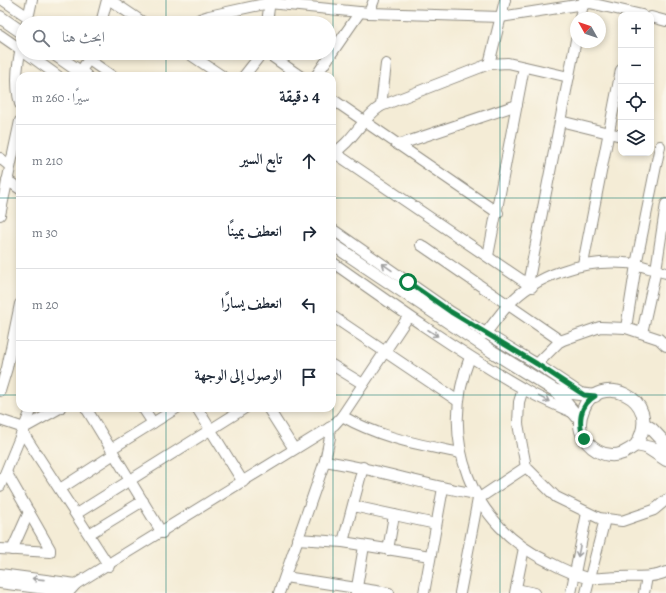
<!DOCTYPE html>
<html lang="ar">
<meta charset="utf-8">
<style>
:root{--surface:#fff;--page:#f2f2f3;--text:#1f2937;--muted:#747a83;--line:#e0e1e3}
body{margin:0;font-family:Alegreya,Amiri,serif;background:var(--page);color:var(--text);direction:rtl}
.controls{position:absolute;right:12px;top:12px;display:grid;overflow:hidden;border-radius:8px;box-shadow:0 2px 6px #0003}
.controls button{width:36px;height:36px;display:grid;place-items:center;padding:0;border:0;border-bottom:1px solid var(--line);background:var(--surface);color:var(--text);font:20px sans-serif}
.compass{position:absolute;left:570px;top:12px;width:36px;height:36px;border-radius:50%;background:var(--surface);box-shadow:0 2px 6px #0003;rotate:310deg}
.stop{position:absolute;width:12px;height:12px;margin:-9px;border:3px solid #0b8043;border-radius:50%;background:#fff}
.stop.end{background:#0b8043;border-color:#fff;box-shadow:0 1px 4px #0008}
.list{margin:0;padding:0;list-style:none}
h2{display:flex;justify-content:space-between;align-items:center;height:52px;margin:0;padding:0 16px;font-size:17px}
h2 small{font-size:13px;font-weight:400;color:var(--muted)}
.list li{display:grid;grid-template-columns:26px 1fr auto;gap:12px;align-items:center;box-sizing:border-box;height:72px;padding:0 16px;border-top:1px solid var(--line)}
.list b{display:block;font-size:15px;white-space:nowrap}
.list em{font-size:13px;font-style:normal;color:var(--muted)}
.icon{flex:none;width:22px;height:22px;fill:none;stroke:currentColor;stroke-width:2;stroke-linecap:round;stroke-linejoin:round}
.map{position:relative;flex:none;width:666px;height:593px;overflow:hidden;direction:ltr}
.search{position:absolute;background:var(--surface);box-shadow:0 2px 6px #0003;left:16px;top:16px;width:320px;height:44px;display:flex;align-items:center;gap:10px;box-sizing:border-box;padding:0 14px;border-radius:22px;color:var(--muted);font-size:15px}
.panel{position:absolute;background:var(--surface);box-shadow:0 2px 6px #0003;left:16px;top:72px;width:320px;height:340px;border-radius:12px;direction:rtl}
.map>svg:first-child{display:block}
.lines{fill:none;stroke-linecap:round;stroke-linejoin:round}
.minor-casing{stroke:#908c80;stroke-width:12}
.major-casing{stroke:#908c80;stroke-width:14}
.minor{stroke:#fff;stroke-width:10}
.major{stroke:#fff;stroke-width:12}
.oneway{stroke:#a0a0a0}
.route{stroke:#0b8043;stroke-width:5}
.grid{fill:none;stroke:#0f766e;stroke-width:1;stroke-opacity:0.55}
</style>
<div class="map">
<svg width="666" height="593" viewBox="0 0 666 593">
<rect width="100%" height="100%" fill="#fbf7ec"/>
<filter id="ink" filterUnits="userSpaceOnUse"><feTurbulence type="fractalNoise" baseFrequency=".025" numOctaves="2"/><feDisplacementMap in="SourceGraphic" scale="8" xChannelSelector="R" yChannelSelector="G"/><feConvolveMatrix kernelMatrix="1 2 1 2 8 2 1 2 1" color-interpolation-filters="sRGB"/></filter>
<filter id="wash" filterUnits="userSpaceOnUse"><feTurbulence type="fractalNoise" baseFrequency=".012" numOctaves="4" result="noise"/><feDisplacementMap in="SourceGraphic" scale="16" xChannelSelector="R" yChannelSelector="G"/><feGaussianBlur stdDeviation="0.9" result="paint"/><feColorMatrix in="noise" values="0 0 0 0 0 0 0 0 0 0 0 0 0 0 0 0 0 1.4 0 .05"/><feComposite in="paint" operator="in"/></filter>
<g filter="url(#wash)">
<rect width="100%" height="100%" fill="#f4ecd6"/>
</g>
<g filter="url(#ink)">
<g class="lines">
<g class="minor-casing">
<g id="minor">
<polyline points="3,0 28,17"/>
<polyline points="110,0 144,23"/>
<polyline points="369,13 374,0"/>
<polyline points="651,17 666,21"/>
<polyline points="580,18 584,0"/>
<polyline points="27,23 32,0"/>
<polyline points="101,23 107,0"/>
<polyline points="195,23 200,19 209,16 269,3 369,13 501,17 590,3 642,15"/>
<polyline points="267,23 270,0"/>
<polyline points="0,35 23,51"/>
<polyline points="26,53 58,76"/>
<polyline points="188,53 222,76"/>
<polyline points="267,53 300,76"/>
<polyline points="89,60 112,76"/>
<polyline points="489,64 505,0"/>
<polyline points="80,72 93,53"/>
<polyline points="244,76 262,53"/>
<polyline points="316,76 360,12"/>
<polyline points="332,99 498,213"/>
<path d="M20,104C14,82 18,60 23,38"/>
<polyline points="381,106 386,64"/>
<polyline points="560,121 621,136"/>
<polyline points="398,145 517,105"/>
<polyline points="332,151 532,287"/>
<path d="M332,154C353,142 361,119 381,106L489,64L508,63L569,77"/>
<polyline points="0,158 10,166"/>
<polyline points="7,180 20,189"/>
<polyline points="0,215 20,121"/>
<polyline points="332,229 451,312 537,364 582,394"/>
<polyline points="421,245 561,341"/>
<polyline points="488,256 524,67"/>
<path d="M332,262C394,306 456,350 522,388C538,398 556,405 574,413"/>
<polyline points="583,264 621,70"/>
<polyline points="528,284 576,40"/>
<polyline points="332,316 458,401"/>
<polyline points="626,328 636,265 660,146"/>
<polyline points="642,333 656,270 666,204"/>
<path d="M485,334C493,324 500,314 508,305C537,274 583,260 625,263C638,263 653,270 666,273"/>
<path d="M470,357C438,438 470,526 551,563C562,569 575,575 588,578C597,579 609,577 618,577C634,576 651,579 666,572"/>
<polyline points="537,364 560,341 600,327 626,328 659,339 666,346"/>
<polyline points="332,365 363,384"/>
<polyline points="523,389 519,402 518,424 526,467 556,497 599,518 622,521 654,510 666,500"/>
<polyline points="0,391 7,368 20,304"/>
<polyline points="86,408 162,533"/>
<polyline points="143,408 153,423"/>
<polyline points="197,408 243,482"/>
<polyline points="268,408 294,449"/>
<path d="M342,416C380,438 418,444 460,453"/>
<polyline points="0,420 24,428 60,408"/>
<polyline points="23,433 109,566"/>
<polyline points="646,448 666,461"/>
<polyline points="111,449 177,408"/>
<path d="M325,461C376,469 425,485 476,494"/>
<polyline points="0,486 32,408"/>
<polyline points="60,489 114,454"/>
<polyline points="353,506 436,524"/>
<polyline points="76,514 245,408"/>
<polyline points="89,534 143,501"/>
<polyline points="297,539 343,542 430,556"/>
<polyline points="343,542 363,467"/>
<polyline points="0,549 50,552 50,549 6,472"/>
<polyline points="12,550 29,512"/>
<polyline points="388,550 394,515"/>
<polyline points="0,574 76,584"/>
<polyline points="285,577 389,593"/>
<polyline points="0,583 69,592"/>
<polyline points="516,589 535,593"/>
<polyline points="68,593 76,584 334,425 342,416 408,317"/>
<polyline points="279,593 325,461 330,437 329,428"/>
<polyline points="356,593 364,546"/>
<polyline points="424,593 443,488"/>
<polyline points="460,593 478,499 526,467"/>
<polyline points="515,593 524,548"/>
<polyline points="571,593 587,513"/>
<polyline points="586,593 605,519"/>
<polyline points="644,593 647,577"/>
</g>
</g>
<g class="major-casing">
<g id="major">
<polyline points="0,17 23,33"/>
<polyline points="53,53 86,76"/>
<polyline points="332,244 493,352 556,391 580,420"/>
<polyline points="556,391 595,396"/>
<polyline points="644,424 652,429 666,444"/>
<path d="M636,445C666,396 596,371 583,410C580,417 579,424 581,431C587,448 605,460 623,453C627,451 632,448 636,445L666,451"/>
</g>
</g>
<use href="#minor" class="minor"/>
<use href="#major" class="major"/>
</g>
<defs><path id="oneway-shaft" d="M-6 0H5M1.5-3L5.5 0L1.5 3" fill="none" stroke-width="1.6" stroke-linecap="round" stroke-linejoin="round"/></defs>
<g class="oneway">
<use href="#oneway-shaft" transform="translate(387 267) rotate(-145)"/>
<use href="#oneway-shaft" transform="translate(433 333) rotate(33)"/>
<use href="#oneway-shaft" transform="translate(544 399) rotate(26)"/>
<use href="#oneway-shaft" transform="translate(579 551) rotate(101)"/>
<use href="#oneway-shaft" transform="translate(38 579) rotate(-174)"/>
</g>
</g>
<g class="lines" filter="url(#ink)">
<path class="route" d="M408,282L451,312L537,364L584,395L595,396C579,405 578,423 584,439"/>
</g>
<path class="grid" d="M166,0V23M333,0V593M500,0V593M166,53V76M0,198H20M332,198H666M0,395H20M332,395H666M166,408V593"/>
</svg>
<div class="controls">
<button>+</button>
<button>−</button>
<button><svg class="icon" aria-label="locate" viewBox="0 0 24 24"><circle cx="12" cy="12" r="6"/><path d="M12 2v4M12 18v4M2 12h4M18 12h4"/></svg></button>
<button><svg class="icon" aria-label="layers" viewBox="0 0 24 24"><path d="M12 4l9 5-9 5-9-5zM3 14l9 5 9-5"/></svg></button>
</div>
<svg class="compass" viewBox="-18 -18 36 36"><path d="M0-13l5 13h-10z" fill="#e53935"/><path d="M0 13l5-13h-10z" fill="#747a83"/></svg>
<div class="stop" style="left:408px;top:282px"></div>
<div class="stop end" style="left:584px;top:439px"></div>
<div class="search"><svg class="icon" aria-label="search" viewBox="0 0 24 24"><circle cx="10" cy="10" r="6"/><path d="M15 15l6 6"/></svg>ابحث هنا</div>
<section class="panel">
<h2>4 دقيقة<small>سيرًا · 260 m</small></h2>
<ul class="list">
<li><svg class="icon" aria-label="ahead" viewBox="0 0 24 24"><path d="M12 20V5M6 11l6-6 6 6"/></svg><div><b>تابع السير</b></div><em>210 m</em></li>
<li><svg class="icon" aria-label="right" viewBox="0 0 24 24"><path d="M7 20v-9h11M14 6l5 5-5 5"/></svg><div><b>انعطف يمينًا</b></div><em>30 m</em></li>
<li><svg class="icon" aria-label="left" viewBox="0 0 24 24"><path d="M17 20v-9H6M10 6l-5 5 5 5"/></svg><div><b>انعطف يسارًا</b></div><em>20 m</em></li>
<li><svg class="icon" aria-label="arrive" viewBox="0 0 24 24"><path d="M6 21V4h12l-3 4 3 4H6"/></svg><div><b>الوصول إلى الوجهة</b></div></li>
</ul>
</section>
</div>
